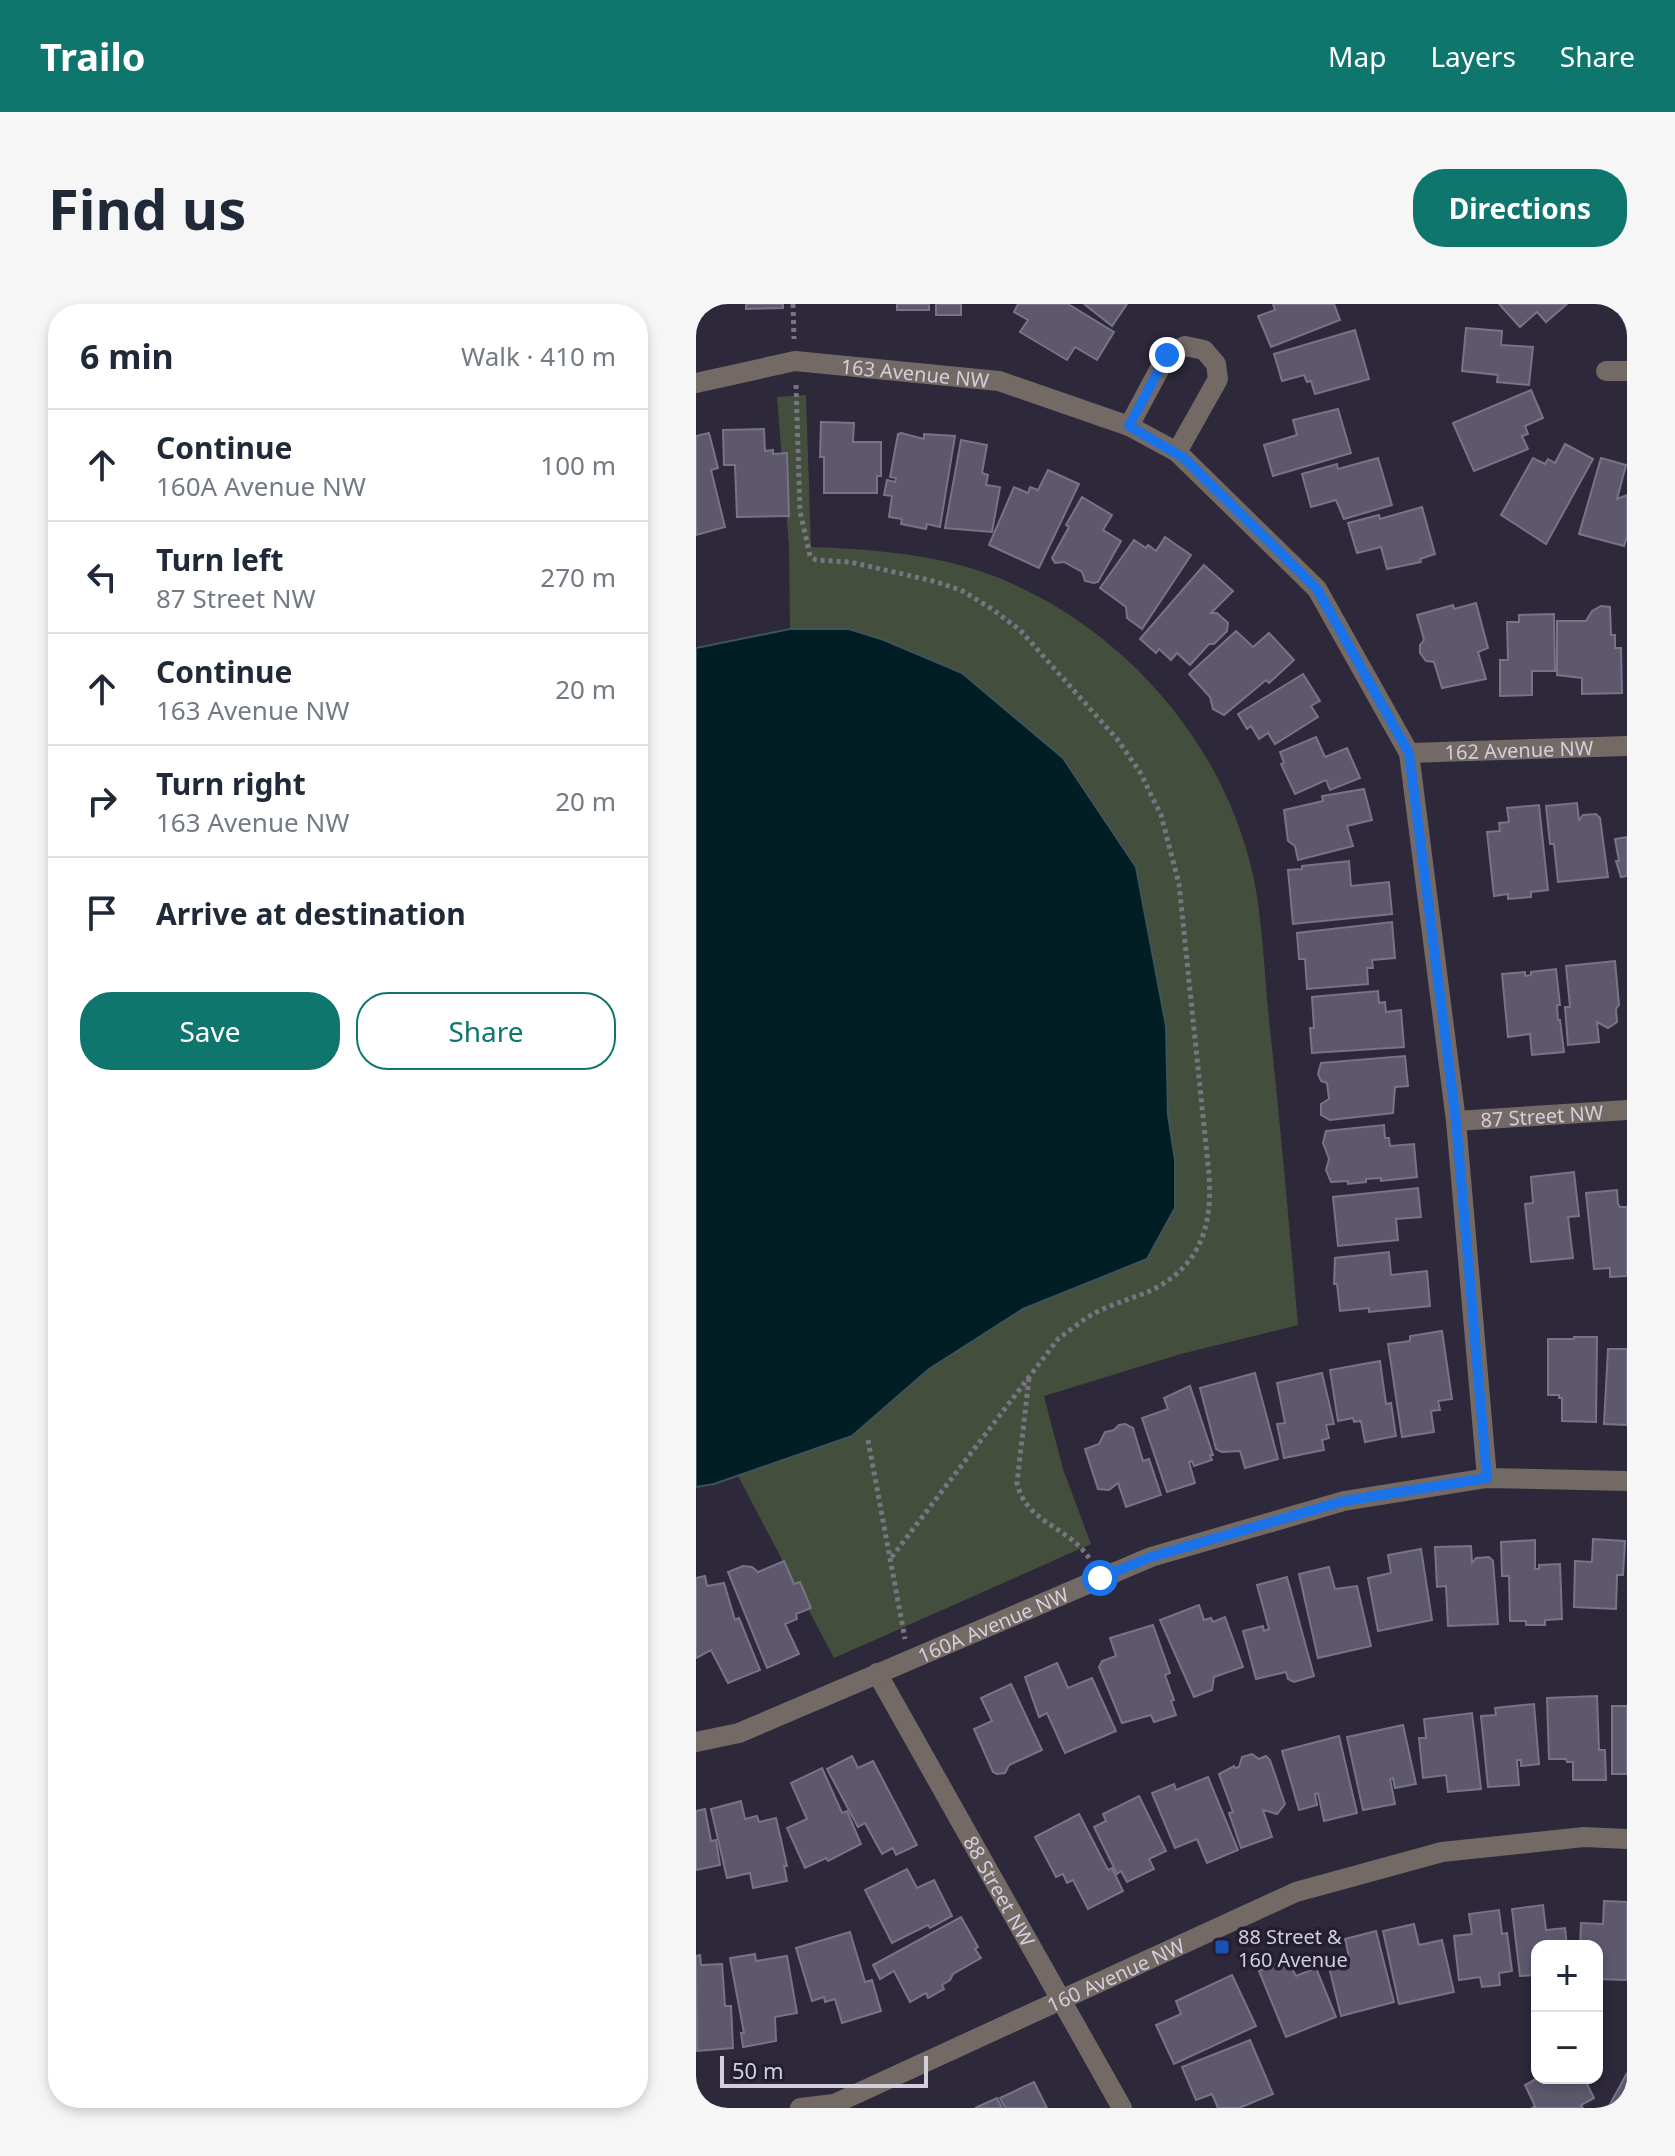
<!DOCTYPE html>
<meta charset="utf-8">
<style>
:root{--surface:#fff;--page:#f6f6f7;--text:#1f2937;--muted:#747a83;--line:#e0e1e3;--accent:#0f766e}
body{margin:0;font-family:"Noto Sans",sans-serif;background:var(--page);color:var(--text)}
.controls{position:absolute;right:24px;bottom:24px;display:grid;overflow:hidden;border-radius:16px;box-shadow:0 4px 12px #0003}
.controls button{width:72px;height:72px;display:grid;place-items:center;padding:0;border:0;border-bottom:2px solid var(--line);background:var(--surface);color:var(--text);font:40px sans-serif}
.scale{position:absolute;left:24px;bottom:20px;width:208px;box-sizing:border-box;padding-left:8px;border:4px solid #d2cfdb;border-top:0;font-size:22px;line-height:28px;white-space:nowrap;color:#d2cfdb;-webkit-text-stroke:6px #231f30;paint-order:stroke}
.stop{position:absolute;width:24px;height:24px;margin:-18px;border:6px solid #1a73e8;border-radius:50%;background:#fff}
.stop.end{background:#1a73e8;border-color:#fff;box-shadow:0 2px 8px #0008}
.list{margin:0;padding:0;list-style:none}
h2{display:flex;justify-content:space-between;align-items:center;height:104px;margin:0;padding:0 32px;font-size:34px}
h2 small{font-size:26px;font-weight:400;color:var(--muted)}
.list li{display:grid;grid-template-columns:52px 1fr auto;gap:24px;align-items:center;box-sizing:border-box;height:112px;padding:0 32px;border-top:2px solid var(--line)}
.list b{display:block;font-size:30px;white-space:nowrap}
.list p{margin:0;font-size:26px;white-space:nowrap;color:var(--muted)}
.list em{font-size:26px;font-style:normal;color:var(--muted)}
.actions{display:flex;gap:16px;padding:24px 32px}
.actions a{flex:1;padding:18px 0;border:2px solid var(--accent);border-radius:32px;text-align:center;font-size:28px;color:var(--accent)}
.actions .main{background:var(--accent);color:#fff}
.icon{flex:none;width:44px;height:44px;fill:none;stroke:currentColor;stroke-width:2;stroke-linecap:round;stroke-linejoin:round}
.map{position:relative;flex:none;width:931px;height:1804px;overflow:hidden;border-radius:32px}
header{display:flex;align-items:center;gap:48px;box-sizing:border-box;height:112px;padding:0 40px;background:var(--accent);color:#fff}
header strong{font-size:38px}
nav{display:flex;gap:44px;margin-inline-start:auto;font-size:28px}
.intro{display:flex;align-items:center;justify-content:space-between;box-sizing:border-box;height:192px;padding:0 48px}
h1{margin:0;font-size:56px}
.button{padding:20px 36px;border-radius:32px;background:var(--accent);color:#fff;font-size:28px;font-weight:700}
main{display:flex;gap:48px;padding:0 48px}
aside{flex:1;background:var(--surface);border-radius:32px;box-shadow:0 4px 12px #0003}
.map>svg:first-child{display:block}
.green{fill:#444e3c}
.water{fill:#001e23;stroke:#3f535a;stroke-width:2}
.building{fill:#5d586c;stroke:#787388;stroke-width:2}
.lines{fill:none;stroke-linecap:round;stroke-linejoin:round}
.path{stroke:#787484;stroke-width:5;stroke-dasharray:4 4;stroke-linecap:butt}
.minor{stroke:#736965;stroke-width:20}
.route{stroke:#1a73e8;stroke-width:10}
.transit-dot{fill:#1a4fb4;stroke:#231f30;stroke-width:3}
.labels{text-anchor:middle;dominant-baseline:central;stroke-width:7;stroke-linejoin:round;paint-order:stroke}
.street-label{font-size:20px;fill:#d2cfdb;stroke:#231f30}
.poi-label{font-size:20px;fill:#d2cfdb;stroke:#231f30;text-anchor:start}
</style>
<header>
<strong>Trailo</strong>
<nav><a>Map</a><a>Layers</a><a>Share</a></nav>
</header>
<div class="intro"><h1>Find us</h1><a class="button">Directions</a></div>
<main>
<aside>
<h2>6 min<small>Walk · 410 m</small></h2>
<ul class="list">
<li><svg class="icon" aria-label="ahead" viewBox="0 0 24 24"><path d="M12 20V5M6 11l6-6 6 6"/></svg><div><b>Continue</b><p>160A Avenue NW</p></div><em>100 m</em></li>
<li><svg class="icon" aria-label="left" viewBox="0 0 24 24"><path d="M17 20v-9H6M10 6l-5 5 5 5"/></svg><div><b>Turn left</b><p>87 Street NW</p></div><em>270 m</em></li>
<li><svg class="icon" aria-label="ahead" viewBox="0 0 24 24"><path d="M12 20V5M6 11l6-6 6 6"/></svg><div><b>Continue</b><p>163 Avenue NW</p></div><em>20 m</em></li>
<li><svg class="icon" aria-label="right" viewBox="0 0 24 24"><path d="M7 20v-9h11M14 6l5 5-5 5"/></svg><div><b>Turn right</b><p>163 Avenue NW</p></div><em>20 m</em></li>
<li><svg class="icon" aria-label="arrive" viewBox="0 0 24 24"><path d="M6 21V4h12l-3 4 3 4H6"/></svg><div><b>Arrive at destination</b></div></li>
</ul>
<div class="actions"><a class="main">Save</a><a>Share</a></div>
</aside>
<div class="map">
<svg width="931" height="1804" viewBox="0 0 931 1804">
<rect width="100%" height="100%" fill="#2d283a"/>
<path class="green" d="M110,91L115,243C171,245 227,249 281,266C416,311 526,431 557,571C567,617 568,668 573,715C584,817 593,919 602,1021L485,1050L348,1092L367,1165L395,1240L138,1354L42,1172L156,1132L233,1065L327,1005L451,955L479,856L472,811L470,722L440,563L367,454L266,369L188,336L153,325H94L93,242L81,93Z"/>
<polygon class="water" points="94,325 153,325 188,336 266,369 367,454 440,563 470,722 472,811 479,856 479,904 451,955 327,1005 233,1065 156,1132 18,1180 0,1183 0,344"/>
<g class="building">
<polygon points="50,0 87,0 87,4 50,5"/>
<rect x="201" y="0" width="32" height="6"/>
<rect x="240" y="0" width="25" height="11"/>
<polygon points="322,0 372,0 418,28 401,56 379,43 371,56 324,28 332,16 318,8"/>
<polygon points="388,0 431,0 416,22"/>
<polygon points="577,0 638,0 644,16 575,43 562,12 579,6"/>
<polygon points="803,0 871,0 850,18 841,8 824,23"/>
<polygon points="770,24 806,27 805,41 837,43 833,81 801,78 802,71 766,67"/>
<polygon points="659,26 673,75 619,90 615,77 611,78 608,71 586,77 578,50"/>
<polygon points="835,86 847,114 829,122 832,130 826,132 832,145 778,167 757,119"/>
<polygon points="642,105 655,149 577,172 568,141 601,131 597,116"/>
<polygon points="125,118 158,119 157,138 185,138 185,172 181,172 181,189 128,189 128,153 124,153"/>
<polygon points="68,125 69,147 77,146 77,150 91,149 93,212 41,213 39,161 28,161 27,126"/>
<polygon points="13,129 22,164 15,166 29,223 0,231 0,132"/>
<polygon points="205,129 228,135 228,130 259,132 244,223 231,220 230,225 205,220 206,215 193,213 196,192 188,191 191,176 199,178 200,174 194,173 202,130"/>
<polygon points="265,136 291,141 286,169 292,171 290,181 304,183 296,228 249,224"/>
<polygon points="869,140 897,155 850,240 805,211 837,154 849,160 852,155 859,159"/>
<polygon points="682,154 696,201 648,215 640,196 615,203 606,170 641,160 642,165"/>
<polygon points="905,154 930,161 921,195 931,191 931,233 928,242 883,230"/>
<polygon points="352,166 383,180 343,264 293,241 318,183 332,189 334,183 342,186"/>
<polygon points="386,193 416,211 407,226 425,237 402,278 398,279 389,277 386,268 368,258 359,259 356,254 373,223 370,221"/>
<polygon points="726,203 739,250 724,255 725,258 691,265 685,243 661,249 652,219 683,211 684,215"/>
<polygon points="469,233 495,251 446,325 431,314 430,303 404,284 438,236 450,244 452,241 460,247"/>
<polygon points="508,261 537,287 515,309 521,309 532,319 531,327 518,340 513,340 494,361 481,349 475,356 463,345 460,349 444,335"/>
<polygon points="780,299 792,344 782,348 790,375 746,384 738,358 730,357 724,349 724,341 728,336 721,311 757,301 758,305"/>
<polygon points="905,302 914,303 915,331 919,331 919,344 925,344 926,389 886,390 886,374 861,371 861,317 890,317 896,307"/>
<polygon points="858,310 859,367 836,367 836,391 804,392 804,356 812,356 811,318 823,318 823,311"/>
<polygon points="540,327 557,343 573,329 598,356 573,379 570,376 528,411 517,405 514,393 493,370"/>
<polygon points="607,370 624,397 615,402 622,413 579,440 572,429 563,435 555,422 551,425 542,410"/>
<polygon points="620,433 629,453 651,444 664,474 634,486 630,476 599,490 585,460 588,459 584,448"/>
<polygon points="668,485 676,516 651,522 657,542 602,556 599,542 592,537 588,506 627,497 626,492"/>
<polygon points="881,499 883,516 887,511 900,510 904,514 912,573 862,578 858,540 854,540 850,502"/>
<polygon points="843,501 852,586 835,588 835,593 812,595 812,590 798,592 791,528 804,527 803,519 813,518 811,504"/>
<polygon points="931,533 931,572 925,573 920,557 923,557 919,535"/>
<polygon points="653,557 655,582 693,578 696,610 597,620 592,566 606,565 606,562"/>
<polygon points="696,618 699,654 676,656 677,664 671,664 672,680 611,685 609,655 603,655 601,629"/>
<polygon points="919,657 923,701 920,705 921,718 912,724 901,718 903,738 872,741 869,703 874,703 870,662"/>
<polygon points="860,665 864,701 861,701 862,716 864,716 868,748 836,751 834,730 812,733 806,670 829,668 829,672 835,671 835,668"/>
<polygon points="682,687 683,699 689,698 690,708 705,706 708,743 616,749 614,724 618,724 616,693"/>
<polygon points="709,752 712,782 699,783 697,809 634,816 625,811 625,800 633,795 631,779 625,777 622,770 625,759"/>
<polygon points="688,821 689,834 693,834 694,842 718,840 721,873 685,877 685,874 670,875 670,878 652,880 652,877 635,878 630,866 633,855 627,839 630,827"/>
<polygon points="878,868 883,912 872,913 877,954 835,958 829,900 837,899 835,873"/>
<polygon points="722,884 725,913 700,915 702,936 642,942 637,893"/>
<polygon points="921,886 922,900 924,903 931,903 931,972 914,973 914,964 898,965 890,889"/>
<polygon points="693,948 695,971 731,967 734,1002 673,1008 673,1004 644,1007 641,980 638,980 639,954"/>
<polygon points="746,1027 756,1095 742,1097 744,1106 735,1107 738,1128 706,1133 692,1040 714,1037 714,1032"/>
<polygon points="878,1033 901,1033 900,1118 866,1117 866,1094 863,1094 863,1091 852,1091 852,1035 878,1035"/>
<polygon points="912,1045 931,1045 931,1121 908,1120"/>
<polygon points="684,1057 690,1100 695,1099 700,1132 669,1138 665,1117 658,1118 657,1114 642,1117 634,1066"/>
<polygon points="559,1069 582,1155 549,1164 544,1147 526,1148 520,1145 504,1084"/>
<polygon points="626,1069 638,1120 630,1121 633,1134 626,1136 628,1146 588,1154 581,1120 589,1119 581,1079"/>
<polygon points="494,1082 517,1151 514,1151 516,1156 498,1162 496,1157 493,1158 499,1179 471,1188 446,1114 472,1105 468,1094"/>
<polygon points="429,1120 437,1124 447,1157 453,1155 465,1191 430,1203 422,1179 413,1186 402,1185 389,1145 403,1140 409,1128 418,1126 423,1121"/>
<polygon points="897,1235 929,1237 927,1271 921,1271 920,1305 878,1303 879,1257 896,1258"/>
<polygon points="839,1236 839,1265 843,1265 843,1261 864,1260 866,1315 849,1316 849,1321 830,1321 830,1317 814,1317 813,1272 806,1272 805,1238"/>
<polygon points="775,1242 776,1259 780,1254 793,1253 797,1257 802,1320 752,1322 750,1282 741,1283 739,1243"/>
<polygon points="725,1245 736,1316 682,1327 672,1274 695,1269 692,1251"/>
<polygon points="88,1257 98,1280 104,1278 115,1304 100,1310 101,1315 89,1320 103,1350 71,1364 32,1268 47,1262 56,1263 62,1268"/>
<polygon points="633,1263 639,1285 661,1282 675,1342 622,1354 603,1270"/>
<polygon points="9,1272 11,1282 28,1279 39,1316 43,1314 64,1366 32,1379 15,1346 0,1354 0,1274"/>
<polygon points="591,1273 618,1372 598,1378 592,1375 590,1368 560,1375 547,1327 567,1322 568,1327 573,1325 561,1281"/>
<polygon points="503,1301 508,1316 515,1314 517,1318 529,1313 547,1363 518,1373 516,1386 498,1393 464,1316"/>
<polygon points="457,1321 474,1369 469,1371 478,1396 475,1397 480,1411 458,1418 455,1411 426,1419 403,1363 406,1357 420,1352 414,1334"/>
<polygon points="361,1359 372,1384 396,1374 420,1427 369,1449 351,1409 343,1413 329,1373"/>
<polygon points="315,1380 346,1446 313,1461 309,1469 301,1470 297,1468 278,1425 296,1417 285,1394"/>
<polygon points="901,1392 903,1446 909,1446 910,1476 877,1476 877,1458 871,1458 870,1455 853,1455 851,1394"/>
<polygon points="838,1400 843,1460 825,1462 825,1456 821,1456 823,1481 792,1483 785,1412 800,1411 799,1404"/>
<rect x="916" y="1402" width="15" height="68"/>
<polygon points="776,1409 785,1485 752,1488 750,1471 727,1474 723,1434 730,1434 728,1415"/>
<polygon points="707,1421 720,1480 699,1484 697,1474 694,1475 699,1500 667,1506 651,1433"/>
<polygon points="643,1432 661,1509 628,1517 622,1489 619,1490 621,1501 603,1506 586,1447"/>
<polygon points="556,1450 563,1455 570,1452 574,1456 589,1500 581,1510 567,1506 576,1533 545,1544 533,1509 537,1508 523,1470 538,1462 539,1464 543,1463 546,1453"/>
<polygon points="156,1452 162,1464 177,1457 221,1541 200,1551 197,1544 186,1550 169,1519 162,1523 131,1465"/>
<polygon points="126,1464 146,1509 151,1507 165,1540 132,1557 130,1554 109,1564 91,1524 111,1515 95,1479"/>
<polygon points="512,1473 542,1546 511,1559 501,1535 479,1544 456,1489 478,1480 480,1486"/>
<polygon points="443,1492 470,1547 453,1555 458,1565 431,1578 425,1567 421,1570 398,1523 410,1517 407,1510"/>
<polygon points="45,1497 49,1515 61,1512 63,1518 80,1514 91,1562 88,1562 91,1577 57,1584 54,1569 31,1574 15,1505"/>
<polygon points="9,1505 15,1537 20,1536 24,1561 0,1566 0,1507"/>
<polygon points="383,1510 412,1566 416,1564 427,1587 392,1605 377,1576 371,1579 367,1570 360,1573 339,1533"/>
<polygon points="211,1565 221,1584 238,1576 256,1612 234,1624 232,1621 196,1639 169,1586"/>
<polygon points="908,1597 931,1598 931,1676 901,1675 901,1642 884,1642 885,1619 907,1620"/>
<polygon points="847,1601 850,1626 869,1624 871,1642 841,1642 841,1674 841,1671 824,1672 816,1605"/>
<polygon points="803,1606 806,1630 811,1629 816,1667 803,1669 804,1681 786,1683 784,1673 763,1676 758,1632 776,1630 773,1610"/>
<polygon points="265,1613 282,1643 279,1645 285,1654 257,1670 254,1676 246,1681 248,1685 232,1694 230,1689 214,1698 198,1667 184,1675 177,1661"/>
<polygon points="718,1620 723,1641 746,1636 758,1688 703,1700 687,1627"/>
<polygon points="680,1627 698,1698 645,1712 632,1659 653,1653 649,1635"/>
<polygon points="154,1628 169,1678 176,1676 185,1707 146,1719 139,1695 129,1698 128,1693 116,1697 100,1644"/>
<polygon points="59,1650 60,1657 91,1652 101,1709 79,1713 80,1737 47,1743 45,1729 48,1729 34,1654"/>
<polygon points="4,1651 5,1661 26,1660 29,1702 35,1702 37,1744 1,1747 0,1652"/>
<polygon points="591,1655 600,1672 620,1664 640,1713 590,1733 563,1667"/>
<polygon points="536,1671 560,1722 478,1760 460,1721 485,1710 480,1697"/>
<polygon points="554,1736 577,1790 543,1804 522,1804 516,1790 500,1796 486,1763"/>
<polygon points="841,1764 841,1774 888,1774 898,1794 885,1801 887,1804 836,1804 839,1802 829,1781 840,1775 836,1766"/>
<polygon points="931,1769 931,1804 912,1804"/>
<polygon points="338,1778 351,1804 309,1804 304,1794"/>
<polygon points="301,1794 306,1804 279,1804"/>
</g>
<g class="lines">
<g class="path">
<polyline points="97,0 98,35"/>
<path d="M100,81L104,207L114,252L120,256L154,258L237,277L265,286L296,305L324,326L421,435L444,468L465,511L483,580L513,870C517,922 504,963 454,987C435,995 415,1000 397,1010C385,1017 373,1027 362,1035L195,1254"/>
<path d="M333,1074L321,1179C330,1219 372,1222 393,1254"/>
<polyline points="172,1136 209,1335"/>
</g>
<g class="minor">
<polyline points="910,67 931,67"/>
<path id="s1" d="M0,79L99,57L303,77L433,122L481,148L621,285L713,449L760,817L791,1174"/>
<polyline points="433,122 471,51 489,42 508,46 520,60 522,75 481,148"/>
<path id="s2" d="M713,449L931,442"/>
<path id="s3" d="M760,817L931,806"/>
<path id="s4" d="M181,1369L426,1804"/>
<path id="s5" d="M0,1438L43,1429L455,1253L648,1197L791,1174L931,1177"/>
<path id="s6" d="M104,1804L138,1800L600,1588L746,1548L888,1533L931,1535"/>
</g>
</g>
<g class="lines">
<polyline class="route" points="404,1274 455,1253 648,1197 791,1174 760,817 713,449 621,285 488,154 433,122 471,51"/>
</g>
<rect class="transit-dot" x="518" y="1635" width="16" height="16" rx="4"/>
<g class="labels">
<g class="street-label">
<text stroke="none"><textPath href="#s1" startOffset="222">163 Avenue NW</textPath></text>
<text stroke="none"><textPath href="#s2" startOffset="110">162 Avenue NW</textPath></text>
<text stroke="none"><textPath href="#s3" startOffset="86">87 Street NW</textPath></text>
<text stroke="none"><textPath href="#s5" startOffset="320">160A Avenue NW</textPath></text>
<text stroke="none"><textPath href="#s4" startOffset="250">88 Street NW</textPath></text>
<text stroke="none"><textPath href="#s6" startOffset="344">160 Avenue NW</textPath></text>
</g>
<g class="poi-label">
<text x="542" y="1632">88 Street &amp;<tspan x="542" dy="23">160 Avenue</tspan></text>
</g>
</g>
</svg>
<div class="controls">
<button>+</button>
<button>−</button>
</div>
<div class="scale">50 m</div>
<div class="stop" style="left:404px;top:1274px"></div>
<div class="stop end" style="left:471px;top:51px"></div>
</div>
</main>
